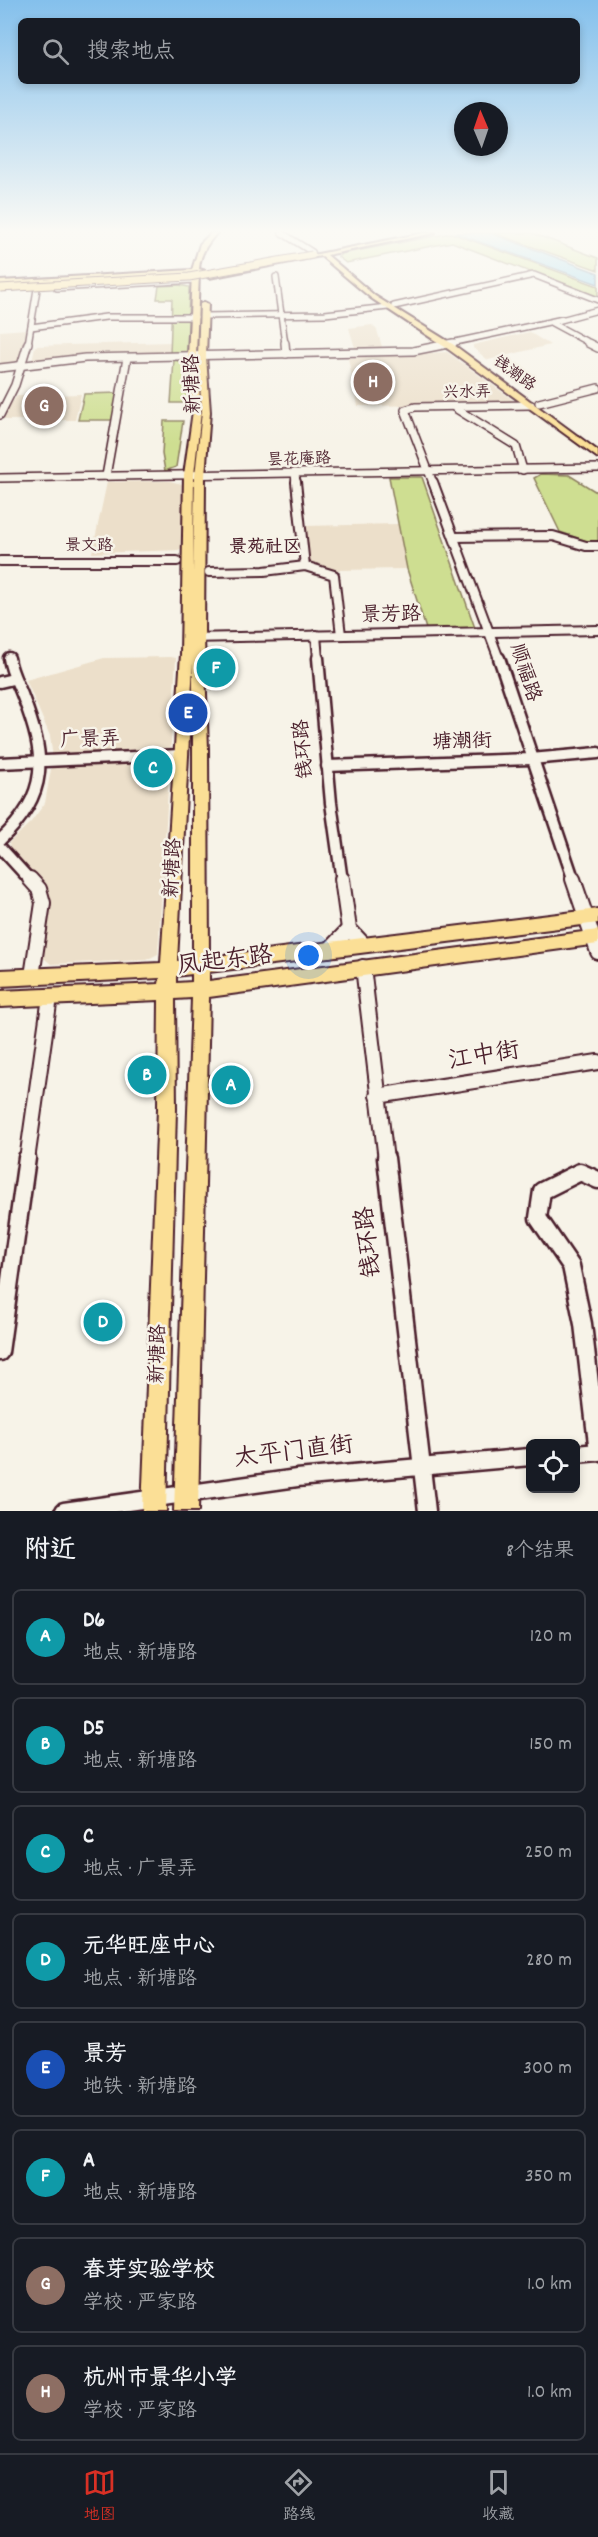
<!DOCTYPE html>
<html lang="zh">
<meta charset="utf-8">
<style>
:root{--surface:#171b24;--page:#242831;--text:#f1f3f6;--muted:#9ea1a6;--line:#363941;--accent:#d93025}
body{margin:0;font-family:Dekko,"LXGW WenKai TC",sans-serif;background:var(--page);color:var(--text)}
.controls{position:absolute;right:18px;bottom:18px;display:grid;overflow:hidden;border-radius:9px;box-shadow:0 3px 9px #0003}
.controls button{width:54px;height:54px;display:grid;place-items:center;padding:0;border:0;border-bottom:2px solid var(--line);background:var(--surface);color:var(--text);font:30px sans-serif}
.compass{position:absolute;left:454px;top:102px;width:54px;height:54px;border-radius:50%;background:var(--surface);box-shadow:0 3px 9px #0003;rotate:358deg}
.you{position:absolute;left:309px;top:956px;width:21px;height:21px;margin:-15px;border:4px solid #fff;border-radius:50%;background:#1a73e8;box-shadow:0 0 0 9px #1a73e833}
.badge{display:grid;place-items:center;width:39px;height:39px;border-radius:50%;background:var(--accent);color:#fff;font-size:20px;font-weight:700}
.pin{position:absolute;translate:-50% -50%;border:3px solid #fff;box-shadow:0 2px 6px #0006}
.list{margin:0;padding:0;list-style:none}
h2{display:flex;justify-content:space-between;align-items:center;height:78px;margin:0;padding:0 24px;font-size:26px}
h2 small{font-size:20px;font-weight:400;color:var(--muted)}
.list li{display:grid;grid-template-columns:39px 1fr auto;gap:18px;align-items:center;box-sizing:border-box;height:96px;margin:0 12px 12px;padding:0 12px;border:2px solid var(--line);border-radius:9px}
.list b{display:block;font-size:22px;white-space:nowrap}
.list p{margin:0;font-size:20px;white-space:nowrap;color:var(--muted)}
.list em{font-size:20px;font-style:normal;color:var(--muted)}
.icon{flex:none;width:33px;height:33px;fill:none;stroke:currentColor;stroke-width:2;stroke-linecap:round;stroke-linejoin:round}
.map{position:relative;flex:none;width:598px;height:1511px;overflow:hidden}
.search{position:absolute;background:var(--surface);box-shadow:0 3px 9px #0003;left:18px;right:18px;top:18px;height:66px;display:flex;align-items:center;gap:15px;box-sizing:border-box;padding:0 21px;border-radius:9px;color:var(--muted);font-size:22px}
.sheet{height:942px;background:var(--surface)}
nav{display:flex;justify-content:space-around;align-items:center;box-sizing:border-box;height:84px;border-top:2px solid var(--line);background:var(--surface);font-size:16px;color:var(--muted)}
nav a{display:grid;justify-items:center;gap:3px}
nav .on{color:var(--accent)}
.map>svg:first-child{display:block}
.built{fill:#ecdfca}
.green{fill:#cede91;stroke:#8c7e5e;stroke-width:1.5}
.water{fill:#8fd3f1;stroke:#738ba2;stroke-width:1.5}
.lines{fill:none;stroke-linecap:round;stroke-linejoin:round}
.minor-far5-casing{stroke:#4a1f2b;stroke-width:8}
.minor-far4-casing{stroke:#4a1f2b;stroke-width:10}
.minor-far3-casing{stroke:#4a1f2b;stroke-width:12}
.minor-far2-casing{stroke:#4a1f2b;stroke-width:15}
.minor-far1-casing{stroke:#4a1f2b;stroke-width:18}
.minor-casing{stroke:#4a1f2b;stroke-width:21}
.major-casing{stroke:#4a1f2b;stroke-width:4}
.minor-far5{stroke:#f7f3e8;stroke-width:5}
.minor-far4{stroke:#f7f3e8;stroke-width:7}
.minor-far3{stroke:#f7f3e8;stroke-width:8}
.minor-far2{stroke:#f7f3e8;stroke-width:10}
.minor-far1{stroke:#f7f3e8;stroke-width:14}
.minor{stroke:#f7f3e8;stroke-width:16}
.major{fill:#fbdf96;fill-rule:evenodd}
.major-bridge-casing{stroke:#4a1f2b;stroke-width:9;stroke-linecap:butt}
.major-bridge{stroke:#fbdf96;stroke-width:7}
.labels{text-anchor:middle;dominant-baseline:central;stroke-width:5;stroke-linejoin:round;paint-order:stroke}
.far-street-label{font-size:16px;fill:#4a1f2b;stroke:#f7f3e8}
.far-quarter-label{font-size:18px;font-weight:bold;fill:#4a1f2b;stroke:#f7f3e8}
.street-label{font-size:20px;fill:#4a1f2b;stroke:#f7f3e8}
.near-street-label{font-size:24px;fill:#4a1f2b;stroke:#f7f3e8}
</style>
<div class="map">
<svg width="598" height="1511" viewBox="0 0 598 1511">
<rect width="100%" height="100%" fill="#f7f3e8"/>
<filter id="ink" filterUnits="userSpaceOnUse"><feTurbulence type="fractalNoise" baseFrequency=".0167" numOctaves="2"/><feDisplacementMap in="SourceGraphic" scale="12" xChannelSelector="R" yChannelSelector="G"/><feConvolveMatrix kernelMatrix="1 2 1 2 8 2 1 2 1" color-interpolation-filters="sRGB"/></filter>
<g filter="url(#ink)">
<g class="built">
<polygon points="372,325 377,330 383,350 356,351 349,328"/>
<polygon points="27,329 19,364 0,365 0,331"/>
<polygon points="529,332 550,345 488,360 473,348 473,345"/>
<polygon points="170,342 170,355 32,362 35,346"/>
<polygon points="447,352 513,400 512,402 453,405 358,406 348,358"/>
<polygon points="81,394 75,420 7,420 1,417 17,396"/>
<polygon points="170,481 186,485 183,550 92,553 107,482"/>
<polygon points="398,524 407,569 335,570 308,563 304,526"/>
<polygon points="171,657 176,658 158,954 146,960 51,964 40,955 49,900 43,884 11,851 9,843 31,822 45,803 53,758 50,736 26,680 104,658"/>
</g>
<g class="green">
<polygon points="451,233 598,286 598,298 452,242 346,263 338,257 341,254"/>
<polygon points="493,233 532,233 598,258 598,270"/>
<polygon points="179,285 189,287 187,353 170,355 172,299 157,299 159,286"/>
<polygon points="174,360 185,362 187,365 187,403 171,403"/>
<polygon points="119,393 114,420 78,420 84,394"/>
<polygon points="164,421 183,421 176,467 165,471 162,454"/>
<polygon points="541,474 569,475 598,493 598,545 560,532 534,478"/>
<polygon points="389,477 422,477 475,628 426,629 407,569"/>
</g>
<polygon class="water" points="454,233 490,233 598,273 598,284"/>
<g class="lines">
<g class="minor-far5-casing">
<g id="minor-far5">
<polyline points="282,233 312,252"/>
<polyline points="276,277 285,344"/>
<polyline points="57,288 196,280"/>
<polyline points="394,306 534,275 598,300"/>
<polyline points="204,316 325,314 388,307"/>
<polyline points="557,321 598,310"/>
<polyline points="552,323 591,344"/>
<polyline points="31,327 106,317 195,317"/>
<polyline points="28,344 37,289"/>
<polyline points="446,344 563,319"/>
</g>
</g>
<g class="minor-far4-casing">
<g id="minor-far4">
<polyline points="285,343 286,354"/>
<polyline points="588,343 598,348"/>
<polyline points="0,368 85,358 413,351 453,343"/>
<polyline points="539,403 598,388"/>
<polyline points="455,408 516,446 523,470"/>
<polyline points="0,415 15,385 28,343"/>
<polyline points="295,473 296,483"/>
<polyline points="106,476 127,358"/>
<polyline points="0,478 598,468"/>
<polyline points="433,483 405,410 415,407 531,405"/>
</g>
</g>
<g class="minor-far3-casing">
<g id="minor-far3">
<polyline points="296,482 305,566"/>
<polyline points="433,482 499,659"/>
<polyline points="454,537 553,536 586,546 598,546"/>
<polyline points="0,561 177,561"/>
<polyline points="209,572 264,571 305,566 334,575 341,635"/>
<polyline points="316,635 318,659"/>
<polyline points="190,638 598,630"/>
</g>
</g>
<g class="minor-far2-casing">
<g id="minor-far2">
<polyline points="318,658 331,803 342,881"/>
<polyline points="499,658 574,881"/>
<polyline points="0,682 13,679"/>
<polyline points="0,763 181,755"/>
<polyline points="327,766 531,759 598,753"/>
<path d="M0,840C50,794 46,757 23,697C18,683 11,673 9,658"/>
<polyline points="0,847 31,881"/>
</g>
</g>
<g class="minor-far1-casing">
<g id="minor-far1">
<polyline points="30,879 39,889 43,903 32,976"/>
<polyline points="342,879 349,929 364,945"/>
<polyline points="573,879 598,952"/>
<polyline points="329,950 349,929"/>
<polyline points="363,967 386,1160"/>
<polyline points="377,1096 598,1062"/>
<polyline points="27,1160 50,997"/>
</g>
</g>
<g class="minor-casing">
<g id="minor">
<polyline points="386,1158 427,1511"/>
<polyline points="598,1180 580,1172 542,1191 538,1218 571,1266 583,1324 598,1452"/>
<polyline points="0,1352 27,1158"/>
<polyline points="576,1454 598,1452"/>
<polyline points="64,1511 297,1478 530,1457"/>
</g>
</g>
<g class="major-casing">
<g id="major">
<path d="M211,233H217C207,244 200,254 199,269L206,271L199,273L196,356L201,411L194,475L193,573L195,476L202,412L198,356L200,304L204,302L208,304L206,356L210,412L205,476L204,638L208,749L209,957L598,909V923L209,972V981L598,930V944L209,997L198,1511H174L192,998L175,999L176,1109L166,1511H142L158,1109L159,1000L0,1007V991L159,984L160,978L0,986V970L161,963L181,654L184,475L193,411L188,356L192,274L0,285V281L192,270L200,244ZM193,663V959L177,961ZM192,974V982L176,983V976Z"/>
<polygon points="424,233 435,233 327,255 375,296 454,345 598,451 598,458 448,349 371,298 321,256 209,278 206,276"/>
</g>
</g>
<use href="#minor-far5" class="minor-far5"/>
<use href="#minor-far4" class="minor-far4"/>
<use href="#minor-far3" class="minor-far3"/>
<use href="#minor-far2" class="minor-far2"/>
<use href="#minor-far1" class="minor-far1"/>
<use href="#minor" class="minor"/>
<use href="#major" class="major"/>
<g class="major-bridge-casing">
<polyline id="major-bridge" points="0,288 189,277 312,255"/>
</g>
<use href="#major-bridge" class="major-bridge"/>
</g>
</g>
<linearGradient id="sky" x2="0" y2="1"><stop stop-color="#84c0ec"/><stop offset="0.52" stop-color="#fbfaf5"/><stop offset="1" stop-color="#fbfaf5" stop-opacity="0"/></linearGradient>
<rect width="598" height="444" fill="url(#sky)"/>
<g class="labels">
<g class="far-street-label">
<text transform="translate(514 374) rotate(36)">钱潮路</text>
<text transform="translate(467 393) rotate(-1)">兴水弄</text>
<text transform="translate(299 460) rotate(-2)">昙花庵路</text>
<text x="89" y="546">景文路</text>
</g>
<g class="far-quarter-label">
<text x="265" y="548">景苑社区</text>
</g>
<g class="street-label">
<text transform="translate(194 384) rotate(-92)">新塘路</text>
<text transform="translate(391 616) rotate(-1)">景芳路</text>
<text transform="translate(524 673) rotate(72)">顺福路</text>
<text transform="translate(90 741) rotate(-2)">广景弄</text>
<text transform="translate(462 743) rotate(-2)">塘潮街</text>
<text transform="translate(305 749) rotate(-95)">钱环路</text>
<text transform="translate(174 868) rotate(-87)">新塘路</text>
<text transform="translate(159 1354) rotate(-88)">新塘路</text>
</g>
<g class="near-street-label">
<text transform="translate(225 962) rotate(-7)">凤起东路</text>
<text transform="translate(484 1057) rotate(-9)">江中街</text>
<text transform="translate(370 1242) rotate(-97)">钱环路</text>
<text transform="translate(294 1453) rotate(-7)">太平门直街</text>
</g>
</g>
</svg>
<div class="controls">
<button><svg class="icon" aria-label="locate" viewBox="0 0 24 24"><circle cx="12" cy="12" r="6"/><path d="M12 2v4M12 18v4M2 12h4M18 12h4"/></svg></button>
</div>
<svg class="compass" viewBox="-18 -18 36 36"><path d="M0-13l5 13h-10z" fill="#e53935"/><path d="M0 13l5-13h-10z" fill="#9ea1a6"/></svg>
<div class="you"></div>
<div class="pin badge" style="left:231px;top:1085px;background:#0f9aa8">A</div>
<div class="pin badge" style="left:147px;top:1075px;background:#0f9aa8">B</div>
<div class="pin badge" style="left:153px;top:768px;background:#0f9aa8">C</div>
<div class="pin badge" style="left:103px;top:1322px;background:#0f9aa8">D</div>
<div class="pin badge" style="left:188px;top:713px;background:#1a4fb4">E</div>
<div class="pin badge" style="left:216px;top:668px;background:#0f9aa8">F</div>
<div class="pin badge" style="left:44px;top:406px;background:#8d6e63">G</div>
<div class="pin badge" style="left:373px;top:382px;background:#8d6e63">H</div>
<div class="search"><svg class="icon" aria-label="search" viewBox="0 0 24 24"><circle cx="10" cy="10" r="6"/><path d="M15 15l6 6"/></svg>搜索地点</div>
</div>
<section class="sheet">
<h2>附近<small>8个结果</small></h2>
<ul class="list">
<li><span class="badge" style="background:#0f9aa8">A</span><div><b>D6</b><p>地点 · 新塘路</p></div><em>120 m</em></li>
<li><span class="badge" style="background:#0f9aa8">B</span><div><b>D5</b><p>地点 · 新塘路</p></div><em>150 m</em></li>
<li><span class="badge" style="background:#0f9aa8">C</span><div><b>C</b><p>地点 · 广景弄</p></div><em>250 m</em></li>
<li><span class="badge" style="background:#0f9aa8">D</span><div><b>元华旺座中心</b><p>地点 · 新塘路</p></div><em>280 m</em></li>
<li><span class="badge" style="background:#1a4fb4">E</span><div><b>景芳</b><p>地铁 · 新塘路</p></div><em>300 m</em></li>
<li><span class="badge" style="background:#0f9aa8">F</span><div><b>A</b><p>地点 · 新塘路</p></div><em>350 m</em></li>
<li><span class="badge" style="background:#8d6e63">G</span><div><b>春芽实验学校</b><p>学校 · 严家路</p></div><em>1.0 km</em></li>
<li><span class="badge" style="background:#8d6e63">H</span><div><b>杭州市景华小学</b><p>学校 · 严家路</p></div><em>1.0 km</em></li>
</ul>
</section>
<nav>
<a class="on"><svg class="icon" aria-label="map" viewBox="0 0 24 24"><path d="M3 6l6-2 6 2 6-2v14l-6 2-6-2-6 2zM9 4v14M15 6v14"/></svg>地图</a>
<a><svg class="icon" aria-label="directions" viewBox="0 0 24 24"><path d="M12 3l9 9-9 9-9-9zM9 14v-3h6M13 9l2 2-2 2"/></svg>路线</a>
<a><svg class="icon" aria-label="saved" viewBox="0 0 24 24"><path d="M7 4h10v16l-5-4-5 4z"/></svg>收藏</a>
</nav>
